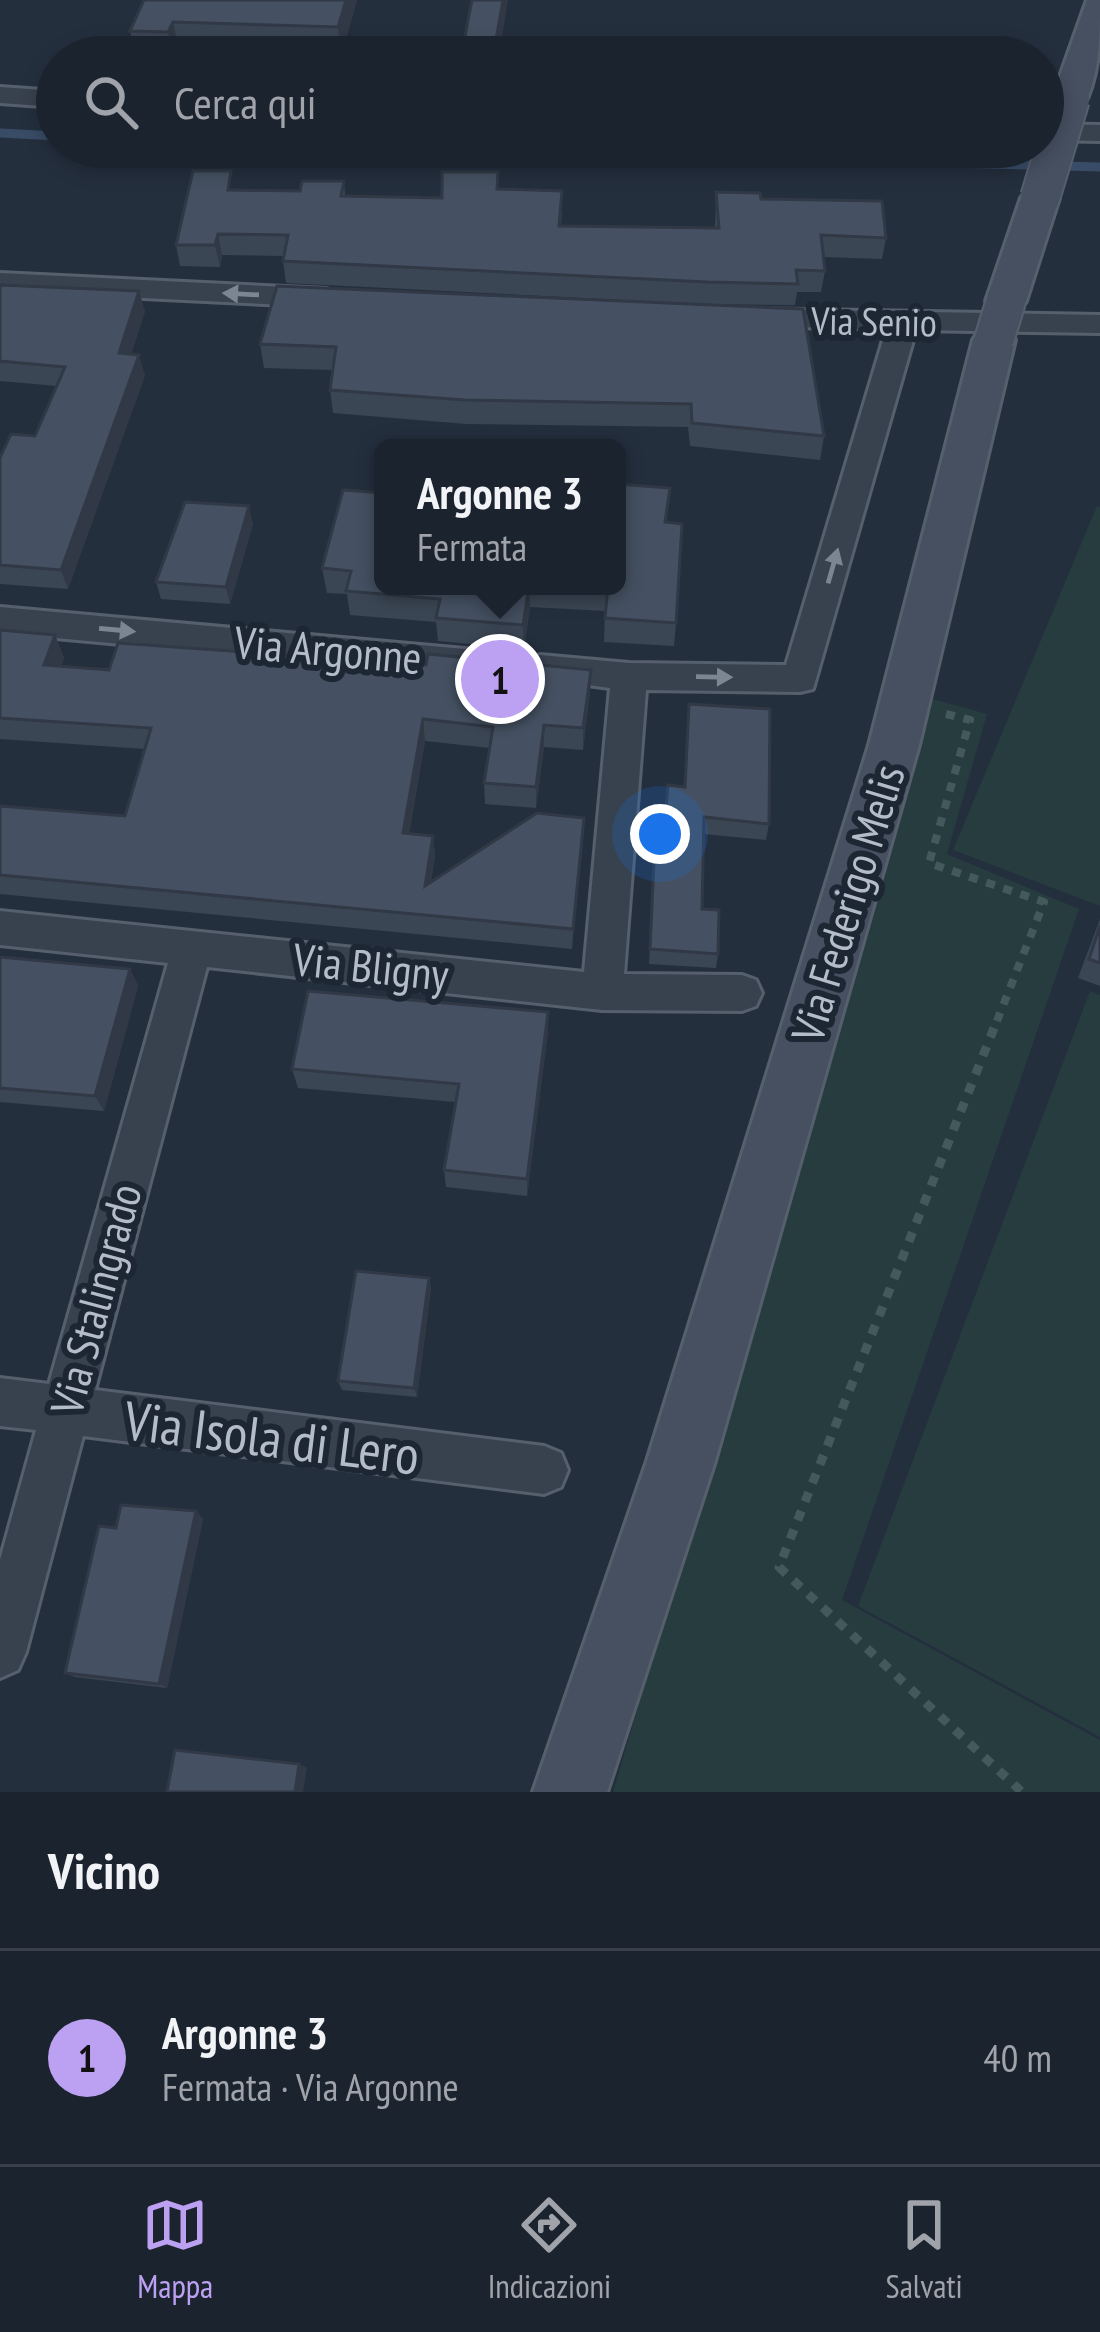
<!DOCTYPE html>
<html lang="it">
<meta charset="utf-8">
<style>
:root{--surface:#1b232e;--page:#282f3a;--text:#f1f3f6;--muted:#a0a4aa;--line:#39404a;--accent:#bca0f2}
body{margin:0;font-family:"PT Sans Narrow",sans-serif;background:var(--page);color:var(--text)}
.you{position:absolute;left:660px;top:834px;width:42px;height:42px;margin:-30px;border:9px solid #fff;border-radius:50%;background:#1a73e8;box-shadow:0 0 0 18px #1a73e833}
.badge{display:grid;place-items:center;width:78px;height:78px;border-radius:50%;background:var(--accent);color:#111;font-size:39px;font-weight:700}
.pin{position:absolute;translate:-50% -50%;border:6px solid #fff;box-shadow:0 3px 12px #0006}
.popup{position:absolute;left:374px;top:439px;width:252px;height:156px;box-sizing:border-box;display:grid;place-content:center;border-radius:18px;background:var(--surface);filter:drop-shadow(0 3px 9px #0005);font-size:39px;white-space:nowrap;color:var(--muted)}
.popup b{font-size:45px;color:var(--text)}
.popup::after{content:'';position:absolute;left:50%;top:100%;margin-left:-24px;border:24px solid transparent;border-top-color:var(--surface)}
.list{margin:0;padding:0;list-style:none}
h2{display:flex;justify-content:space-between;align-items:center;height:156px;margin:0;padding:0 48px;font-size:51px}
h2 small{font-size:39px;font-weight:400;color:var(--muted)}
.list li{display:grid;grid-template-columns:78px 1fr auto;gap:36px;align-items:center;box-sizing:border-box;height:216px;padding:0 48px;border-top:3px solid var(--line)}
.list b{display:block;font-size:45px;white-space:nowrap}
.list p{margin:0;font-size:39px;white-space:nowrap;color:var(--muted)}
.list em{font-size:39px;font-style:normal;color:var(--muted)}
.icon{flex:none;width:66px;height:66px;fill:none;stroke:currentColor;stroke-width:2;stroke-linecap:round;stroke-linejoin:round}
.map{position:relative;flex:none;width:1100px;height:1792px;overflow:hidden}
.search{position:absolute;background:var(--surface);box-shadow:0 6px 18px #0003;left:36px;right:36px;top:36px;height:132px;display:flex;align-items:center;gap:30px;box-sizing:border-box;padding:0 42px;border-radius:66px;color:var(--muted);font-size:45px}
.sheet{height:372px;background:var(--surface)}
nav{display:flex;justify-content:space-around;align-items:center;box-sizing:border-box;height:168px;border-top:3px solid var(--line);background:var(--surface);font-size:33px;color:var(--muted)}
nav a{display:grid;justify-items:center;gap:6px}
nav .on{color:var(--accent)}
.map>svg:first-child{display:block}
.green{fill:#263c3f}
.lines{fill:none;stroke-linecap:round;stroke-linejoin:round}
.stream{stroke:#394c67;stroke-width:9}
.minor-casing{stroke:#565f6c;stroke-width:6}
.secondary-casing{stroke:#565f6c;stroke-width:6}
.path-far1{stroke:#44595c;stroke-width:8;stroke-dasharray:9 9;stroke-linecap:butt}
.path{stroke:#44595c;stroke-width:9;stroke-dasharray:10 10;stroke-linecap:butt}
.minor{fill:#38414e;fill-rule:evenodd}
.secondary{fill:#465061;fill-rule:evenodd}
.secondary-bridge-casing{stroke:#565f6c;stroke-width:42;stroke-linecap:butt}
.secondary-bridge{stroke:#465061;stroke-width:38}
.wall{fill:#3b4654}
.shaded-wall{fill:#303945}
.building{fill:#455162;stroke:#303945;stroke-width:3}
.oneway{fill:#7c8592}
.labels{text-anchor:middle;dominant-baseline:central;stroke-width:12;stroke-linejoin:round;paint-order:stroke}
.far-street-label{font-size:39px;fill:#b4bcc9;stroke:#1d2633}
.street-label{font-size:45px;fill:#b4bcc9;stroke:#1d2633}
.near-street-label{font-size:54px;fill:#b4bcc9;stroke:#1d2633}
</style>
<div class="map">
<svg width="1100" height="1792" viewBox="0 0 1100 1792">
<rect width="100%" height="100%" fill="#242f3e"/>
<g class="green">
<polygon points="1097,506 1100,507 1100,906 953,850"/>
<polygon points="926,697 987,714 947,854 1079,909 842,1600 1100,1740 1100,1792 613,1792 812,1118"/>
<polygon points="1090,991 1100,995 1100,1737 858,1606"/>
</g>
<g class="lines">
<g class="stream">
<polyline points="0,133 57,136"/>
<polyline points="362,147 1100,167"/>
</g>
<g class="minor-casing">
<g id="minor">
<polygon points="0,87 57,91 57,107 0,103"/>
<polygon points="1043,124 1100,125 1100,141 1043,140"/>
<polygon points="0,273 327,289 342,298 327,307 0,291"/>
<polygon points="751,309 1100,315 1100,333 916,330 813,689 800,692 646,690 624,974 742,975 756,980 762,993 756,1006 742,1011 602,1010 207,967 95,1390 544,1446 561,1453 568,1470 561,1487 544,1494 83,1436 26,1652 18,1670 0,1678 0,1560 36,1430 0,1426 0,1378 49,1384 168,963 0,945 0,911 584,972 610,688 528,677 522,668 528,659 540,655 629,663 786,665 886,330 741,325 736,318"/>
<polygon points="0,607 476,650 488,654 494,663 488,672 476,676 0,633"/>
</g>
</g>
<g class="secondary-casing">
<g id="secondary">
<path d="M1087,0H1100C1100,36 1100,75 1083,107H1057L1052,99Z"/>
<polygon points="1040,187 1053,190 1059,198 1026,301 1020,310 1006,314 992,310 986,301 1021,198 1027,190"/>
<polygon points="994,327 1009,331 1015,340 919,745 715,1461 607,1792 533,1792 647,1461 869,745 973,340 979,331"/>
</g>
</g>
<polyline class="path-far1" points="946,714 970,720 929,863 1044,902 993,1031"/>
<polyline class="path" points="994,1028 779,1567 1022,1792"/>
<use href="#minor" class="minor"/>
<use href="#secondary" class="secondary"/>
<g class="secondary-bridge-casing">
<g id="secondary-bridge">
<polyline points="1040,198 1070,99"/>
<polyline points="994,340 1006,301"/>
</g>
</g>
<use href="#secondary-bridge" class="secondary-bridge"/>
</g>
<g class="wall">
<polygon points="144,0 357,0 341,56 179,52 177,57 136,57 130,31"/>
<polygon points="344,181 345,196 442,198 498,189 562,212 561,226 715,228 716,192 761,199 886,238 882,259 823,257 825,271 821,292 797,292 795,305 705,304 286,283 283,261 284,256 222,255 220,267 180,266 176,245 235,190 300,191"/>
<polygon points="0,285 145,311 131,354 145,375 68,589 0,584 0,458 35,436 57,386 0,381"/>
<polygon points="277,286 824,436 820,460 690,446 688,427 466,424 333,413 330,390 332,370 264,368 260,344"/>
<polygon points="343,490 383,586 617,586 666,523 676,623 674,646 604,642 605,611 530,607 524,649 438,641 436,622 350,615 347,594 327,593 322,568"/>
<polygon points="253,524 230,604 161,599 156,582"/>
<polygon points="0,630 55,635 64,658 61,666 590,692 583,750 544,747 536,808 485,804 484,783 490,748 425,741 409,834 433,836 435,856 431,881 584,818 572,949 0,894 0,806 125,816 145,749 0,739"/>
<polygon points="689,704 769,824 766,840 703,834 702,909 718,954 716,968 649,964 655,840 663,841 684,787"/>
<polygon points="1100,919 1100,986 1078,978"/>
<polygon points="0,957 130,969 138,986 104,1111 0,1102"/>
<polygon points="548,1012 548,1032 527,1196 446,1187 444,1170 455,1102 298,1088 292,1069"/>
<polygon points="429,1278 431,1288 417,1397 342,1390 338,1381"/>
<polygon points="196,1511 203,1519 167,1688 75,1677 65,1673 116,1528"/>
</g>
<g class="shaded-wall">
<polygon points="346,0 357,0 341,56 338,27"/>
<polygon points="503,0 508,0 499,57 493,57"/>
<polygon points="173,22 179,52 177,57 173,57 168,32"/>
<polygon points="218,234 222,255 220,267 215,245"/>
<polygon points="139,291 145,311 124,374 119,353"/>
<polygon points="139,355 145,375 68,589 61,570"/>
<polygon points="249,506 253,524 230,604 226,587"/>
<polygon points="529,586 530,607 524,649 523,625"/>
<polygon points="55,635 64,658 54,687 44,665"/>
<polygon points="591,670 590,692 583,750 583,728"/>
<polygon points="423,719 425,741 406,854 403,833"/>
<polygon points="544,725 544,747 536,808 536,787"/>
<polygon points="584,818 583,839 572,949 573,929"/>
<polygon points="433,836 435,856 427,906 425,886"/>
<polygon points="130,969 138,986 104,1111 95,1096"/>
<polygon points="548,1012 548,1032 527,1196 527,1179"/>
<polygon points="429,1278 431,1288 417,1397 414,1388"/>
<polygon points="196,1511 203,1519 167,1688 159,1684"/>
<polygon points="299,1764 307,1768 303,1792 295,1792"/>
</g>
<g class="building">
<polygon points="144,0 346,0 338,27 173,22 168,32 130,31"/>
<polygon points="472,0 503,0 493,57 461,57"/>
<polygon points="193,171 231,171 228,190 300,191 302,181 344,181 341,196 442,198 442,172 498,172 497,189 562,191 559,226 719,228 716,192 760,193 761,199 882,201 886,238 821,235 825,271 796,270 798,284 707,282 283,261 288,235 218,234 215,245 176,245"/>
<polygon points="0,285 139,291 119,353 139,355 61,570 0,565 0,458 11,434 35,436 65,367 0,361"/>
<polygon points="277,286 803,309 824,436 692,423 691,404 465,400 330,390 336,347 260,344"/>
<polygon points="617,484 670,488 665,522 682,524 676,623 605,618 608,587 594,586 617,586"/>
<polygon points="343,490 383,493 383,586 529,586 523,625 436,618 440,599 346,591 351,571 322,568"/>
<polygon points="185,502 249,506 226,587 156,582"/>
<polygon points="0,630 55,635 44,665 109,670 118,643 426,665 428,654 591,670 583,728 544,725 536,787 484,783 493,727 423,719 403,833 433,836 425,886 537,813 584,818 573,929 0,875 0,806 125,816 151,728 0,718"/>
<polygon points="689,704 770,709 769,824 704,817 702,909 719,910 718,954 650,949 655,840 663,841 668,785 685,787"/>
<polygon points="1100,926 1100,963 1089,959"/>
<polygon points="0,957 130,969 95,1096 0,1088"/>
<polygon points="308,991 548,1012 527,1179 444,1170 459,1084 292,1069"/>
<polygon points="356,1271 429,1278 414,1388 338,1381"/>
<polygon points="121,1505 196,1511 159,1684 65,1673 99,1526 116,1528"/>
<polygon points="175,1750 299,1764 295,1792 167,1792"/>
</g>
<defs><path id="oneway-solid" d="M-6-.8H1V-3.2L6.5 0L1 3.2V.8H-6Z" transform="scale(3)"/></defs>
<g class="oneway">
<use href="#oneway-solid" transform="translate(241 294) rotate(-177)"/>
<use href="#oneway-solid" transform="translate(833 566) rotate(-74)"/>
<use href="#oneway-solid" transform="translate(117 630) rotate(5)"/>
<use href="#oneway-solid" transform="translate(714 677) rotate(1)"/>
</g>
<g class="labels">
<g class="far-street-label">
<text transform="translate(874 321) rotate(1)">Via Senio</text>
</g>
<g class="street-label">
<text transform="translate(328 649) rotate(5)">Via Argonne</text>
<text transform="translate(847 903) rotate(-73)">Via Federigo Melis</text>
<text transform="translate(371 966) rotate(6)">Via Bligny</text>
<text transform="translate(95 1299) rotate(-75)">Via Stalingrado</text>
</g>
<g class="near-street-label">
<text transform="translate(272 1437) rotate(7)">Via Isola di Lero</text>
</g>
</g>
</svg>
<div class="you"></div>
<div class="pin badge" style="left:500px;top:679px">1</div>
<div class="popup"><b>Argonne 3</b>Fermata</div>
<div class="search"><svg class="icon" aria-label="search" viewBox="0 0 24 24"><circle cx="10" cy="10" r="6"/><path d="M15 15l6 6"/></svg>Cerca qui</div>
</div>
<section class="sheet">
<h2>Vicino<small></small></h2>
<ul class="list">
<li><span class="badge">1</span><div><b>Argonne 3</b><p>Fermata · Via Argonne</p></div><em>40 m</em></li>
</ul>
</section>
<nav>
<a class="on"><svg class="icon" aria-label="map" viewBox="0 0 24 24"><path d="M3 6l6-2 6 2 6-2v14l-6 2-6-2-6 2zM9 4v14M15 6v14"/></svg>Mappa</a>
<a><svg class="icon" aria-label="directions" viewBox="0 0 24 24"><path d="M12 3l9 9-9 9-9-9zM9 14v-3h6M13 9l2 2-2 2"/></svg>Indicazioni</a>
<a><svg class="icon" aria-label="saved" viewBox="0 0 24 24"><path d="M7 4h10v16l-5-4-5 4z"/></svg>Salvati</a>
</nav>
